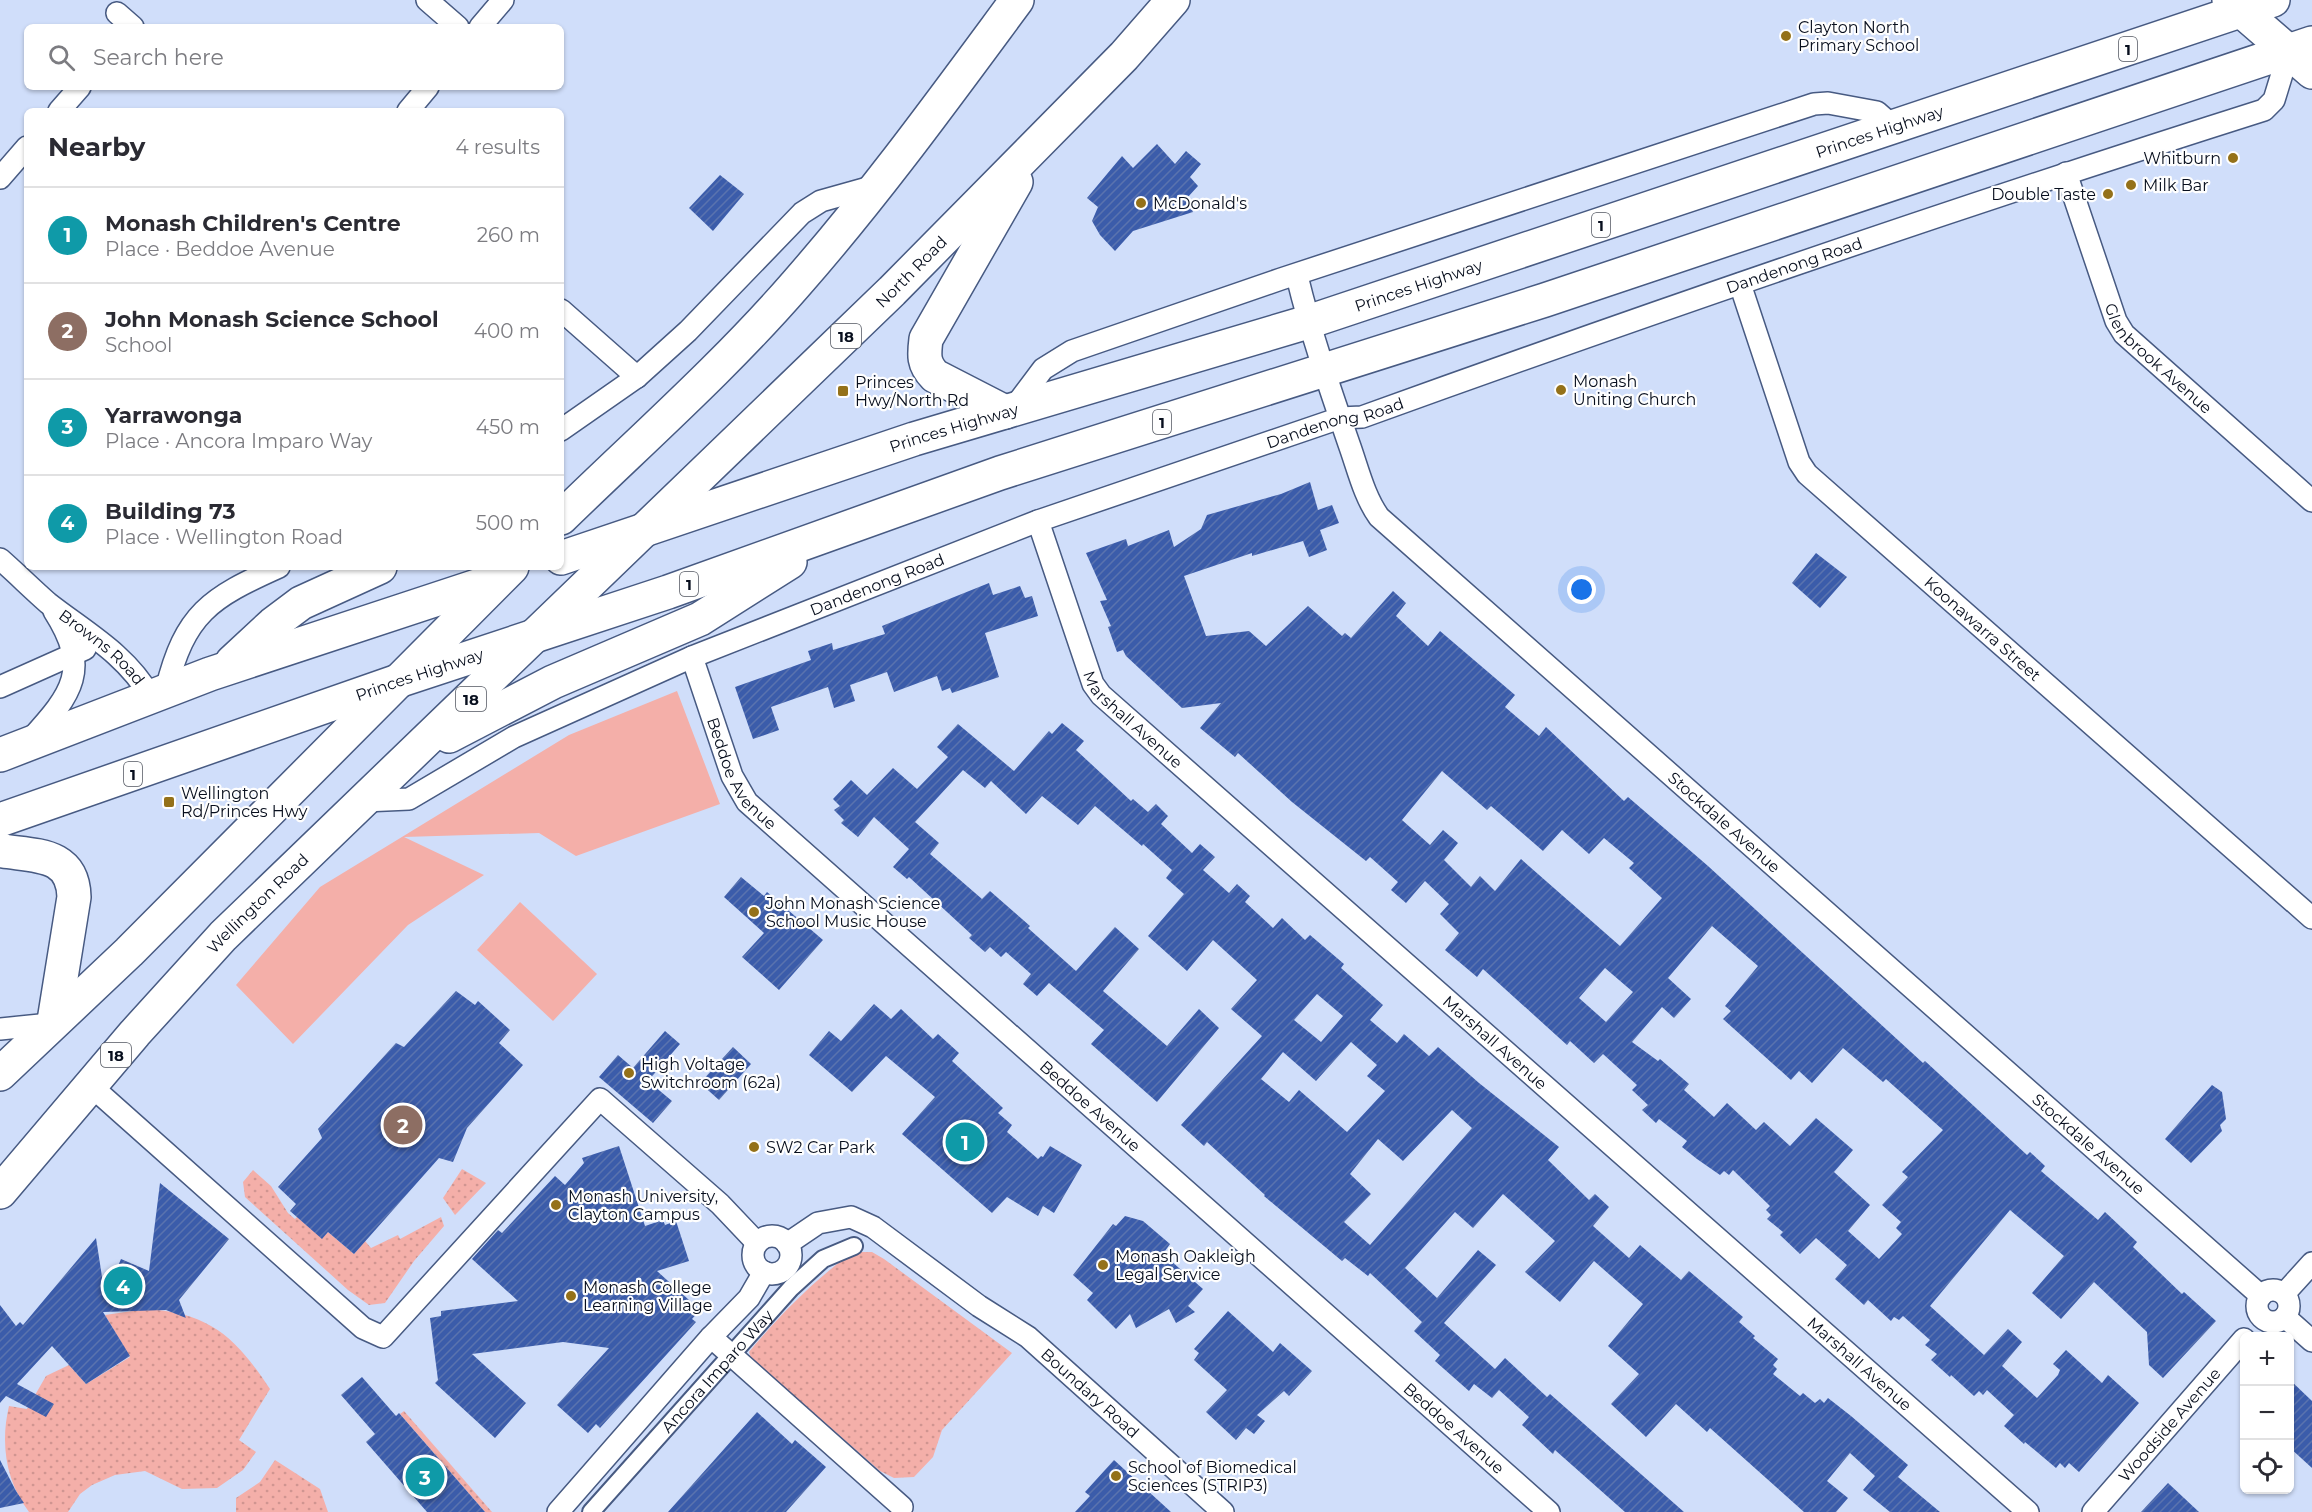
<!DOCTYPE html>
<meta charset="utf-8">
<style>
:root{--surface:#fff;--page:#f2f2f3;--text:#2b2b33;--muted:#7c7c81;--line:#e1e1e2;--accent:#b45309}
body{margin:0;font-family:Montserrat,sans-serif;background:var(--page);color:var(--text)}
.controls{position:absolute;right:18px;bottom:18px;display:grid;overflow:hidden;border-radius:9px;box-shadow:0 2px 4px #0004}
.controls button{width:54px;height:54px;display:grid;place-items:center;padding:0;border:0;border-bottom:2px solid var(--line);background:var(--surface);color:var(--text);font:30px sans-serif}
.you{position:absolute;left:1582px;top:590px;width:21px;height:21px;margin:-15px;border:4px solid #fff;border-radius:50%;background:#1a73e8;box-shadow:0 0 0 9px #1a73e833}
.badge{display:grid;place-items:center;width:39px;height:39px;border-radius:50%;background:var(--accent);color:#fff;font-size:20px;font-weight:700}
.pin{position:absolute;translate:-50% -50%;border:3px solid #fff;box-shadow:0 2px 6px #0006}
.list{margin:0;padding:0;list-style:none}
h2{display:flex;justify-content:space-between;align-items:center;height:78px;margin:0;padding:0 24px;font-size:26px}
h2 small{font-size:20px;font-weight:400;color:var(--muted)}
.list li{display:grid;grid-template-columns:39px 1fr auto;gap:18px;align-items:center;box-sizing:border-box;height:96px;padding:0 24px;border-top:2px solid var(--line)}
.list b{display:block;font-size:22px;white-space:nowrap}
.list p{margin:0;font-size:20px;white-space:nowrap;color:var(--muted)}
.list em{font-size:20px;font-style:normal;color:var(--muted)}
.icon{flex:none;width:33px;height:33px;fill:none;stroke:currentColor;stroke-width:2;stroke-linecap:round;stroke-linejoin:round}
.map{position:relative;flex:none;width:2312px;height:1512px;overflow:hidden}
.search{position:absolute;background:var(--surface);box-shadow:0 2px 4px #0004;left:24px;top:24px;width:540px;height:66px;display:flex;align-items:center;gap:15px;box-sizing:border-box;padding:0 21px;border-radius:9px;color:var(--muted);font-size:22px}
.panel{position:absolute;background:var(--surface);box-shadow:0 2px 4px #0004;left:24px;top:108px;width:540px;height:462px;border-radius:9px}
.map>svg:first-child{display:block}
.grass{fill:#f4afa9}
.park{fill:url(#park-dots)}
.building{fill:url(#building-hatch);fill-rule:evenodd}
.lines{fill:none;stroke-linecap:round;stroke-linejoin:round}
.pedestrian-casing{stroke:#475a82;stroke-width:20}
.minor-casing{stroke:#475a82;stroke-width:24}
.primary-casing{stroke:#475a82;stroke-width:36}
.trunk-casing{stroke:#475a82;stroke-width:36}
.pedestrian{stroke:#fff;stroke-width:16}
.minor{stroke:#fff;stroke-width:21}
.primary{stroke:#fff;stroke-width:33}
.trunk{stroke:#fff;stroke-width:33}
.poi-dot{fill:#947119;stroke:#fefefe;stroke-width:2}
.labels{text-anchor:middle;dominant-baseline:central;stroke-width:4.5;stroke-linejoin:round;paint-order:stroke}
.shield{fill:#fefefe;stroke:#515660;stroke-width:1.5}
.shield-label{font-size:15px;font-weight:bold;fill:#070e1d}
.poi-label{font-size:16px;fill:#070e1d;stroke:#fefefe;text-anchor:start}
.street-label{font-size:16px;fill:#070e1d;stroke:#fefefe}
</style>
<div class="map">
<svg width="2312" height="1512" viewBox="0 0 2312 1512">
<defs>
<pattern id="park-dots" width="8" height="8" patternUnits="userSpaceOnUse" patternTransform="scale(1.5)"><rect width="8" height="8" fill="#f4afa9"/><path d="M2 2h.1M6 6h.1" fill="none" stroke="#d09591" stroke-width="1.8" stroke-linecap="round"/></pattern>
<pattern id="building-hatch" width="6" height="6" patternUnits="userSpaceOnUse" patternTransform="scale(1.5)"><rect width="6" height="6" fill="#3b5caa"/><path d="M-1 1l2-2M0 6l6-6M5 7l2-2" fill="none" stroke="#5a73ae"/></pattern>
</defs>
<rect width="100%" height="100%" fill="#d0defa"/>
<g class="grass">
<polygon points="677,691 720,804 576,856 539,833 404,837 484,875 408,925 293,1044 236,985 320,887 569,735"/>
<polygon points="520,902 597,974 553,1021 477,950"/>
</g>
<g class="park">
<polygon points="462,1169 486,1183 455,1215 443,1198"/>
<polygon points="253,1170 271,1186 288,1213 295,1219 297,1217 322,1238 328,1232 354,1254 365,1241 371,1248 398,1235 400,1239 441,1217 444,1226 414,1261 385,1303 369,1305 348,1290 245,1197 243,1182"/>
<path d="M853,1252H872L884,1259L1012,1353L942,1430L933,1457L914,1477L894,1478L880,1471L751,1358L749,1352C781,1314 813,1281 853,1252Z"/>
<path d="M146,1309C211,1313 236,1338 270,1389L239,1440L256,1452L243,1470L217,1488L182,1489L145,1471L115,1475L92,1485L80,1494L68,1512H29C6,1482 0,1444 9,1406L27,1409L46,1376L69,1365L86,1384L130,1357L105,1315Z"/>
<polygon points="404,1411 492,1512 485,1512 400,1414"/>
<polygon points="275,1460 320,1489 328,1512 236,1512 236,1498 260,1482"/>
</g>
<g class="building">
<polygon points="1157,144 1175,164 1186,151 1201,164 1190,177 1198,186 1188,197 1193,212 1133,231 1115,251 1100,235 1092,221 1098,207 1087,198 1122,156 1133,168"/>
<polygon points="720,175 744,194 713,231 689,208"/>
<path d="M1310,482L1318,510L1332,505L1339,523L1320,530L1327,550L1309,557L1303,541L1252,556V553L1184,576L1206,636L1249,631L1266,646L1308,606L1342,636L1345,633L1351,638L1393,591L1406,603L1396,616L1428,646L1440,631L1515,695L1505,707L1539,736L1546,727L1624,801L1628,797L1708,866L1923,1063L1925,1061L2027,1155L2030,1152L2045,1166L2041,1171L2098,1220L2105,1212L2137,1242L2133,1247L2182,1294L2184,1292L2216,1321L2163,1378L2149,1365L2147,1332L2094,1282L2061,1319L2032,1293L2064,1256L2010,1210L1930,1306L1984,1355L2008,1329L2022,1342L2002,1366L2037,1398L2058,1375L2060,1370L2053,1364L2066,1350L2102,1383L2108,1375L2139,1403L2079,1472L2069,1463L2065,1468L2060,1463L2056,1468L2025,1442L2024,1444L2004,1426L2014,1415L1987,1390L1983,1395L1979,1391L1974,1396L1951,1375L1950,1377L1931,1360L1937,1354L1925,1345L1930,1340L1903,1316L1899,1320L1894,1317L1891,1321L1868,1300L1864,1305L1835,1279L1847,1265L1816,1238L1800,1254L1780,1235L1783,1232L1767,1219L1771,1215L1766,1210L1770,1206L1733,1170L1729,1175L1724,1171L1720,1175L1697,1159L1682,1147L1687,1141L1659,1119L1656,1123L1642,1110L1648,1105L1632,1090L1637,1085L1603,1054L1594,1063L1570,1041L1567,1045L1483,969L1477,977L1445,950L1459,933L1440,914L1449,904L1425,881L1406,903L1391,890L1398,882L1370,857L1366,861L1292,802L1238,753L1235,757L1200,728L1221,703L1182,708L1126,656L1123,650L1117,652L1108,627L1111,626L1100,601L1107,600L1086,553L1126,539L1128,546L1169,530L1174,547L1201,529L1207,515L1281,494ZM1442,771L1487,810L1491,806L1543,851L1562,830L1589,854L1604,838L1634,863L1629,868L1662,898L1620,946L1521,859L1495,891L1480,876L1471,887L1444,860L1458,843L1443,830L1430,845L1402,820ZM1712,926L1758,966L1725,1006L1731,1011L1723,1019L1791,1080L1799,1071L1812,1083L1843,1048L1883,1082L1886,1079L1943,1130L1902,1172L1908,1177L1882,1205L1901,1222L1896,1228L1902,1234L1879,1259L1848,1231L1870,1205L1834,1172L1853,1150L1816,1118L1790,1146L1764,1122L1756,1130L1727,1103L1714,1117L1684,1090L1689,1084L1660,1059L1658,1061L1632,1042L1662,1007L1674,1018L1691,999L1668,978ZM1605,968L1633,992L1606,1022L1579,998Z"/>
<polygon points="1816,553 1847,577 1820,608 1792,583"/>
<polygon points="989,583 993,595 1020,586 1025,598 1032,596 1038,616 985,633 999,677 952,693 950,688 942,691 937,676 894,692 887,672 850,685 855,701 834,708 828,687 771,707 779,730 753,739 735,687 811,660 808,651 832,643 833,650 885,634 882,626"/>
<path d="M1062,723L1084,741L1076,750L1131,801L1133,799L1148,812L1156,804L1168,816L1161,824L1192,853L1200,844L1215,857L1203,870L1229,893L1237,884L1250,896L1245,902L1273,928L1282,918L1305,940L1310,935L1344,964L1341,968L1383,1005L1370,1020L1397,1043L1404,1034L1429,1056L1438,1047L1479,1083L1559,1147L1548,1160L1589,1200L1595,1194L1609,1207L1593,1226L1629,1258L1640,1245L1681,1280L1689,1271L1743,1317L1739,1322L1755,1336L1753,1338L1778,1359L1773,1365L1777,1369L1773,1374L1800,1396L1803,1393L1815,1403L1820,1399L1824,1403L1828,1398L1851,1416L1908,1465L1898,1477L1940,1512H1890L1863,1490L1875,1476L1850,1453L1827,1481L1848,1498L1836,1512H1804L1710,1428L1707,1432L1676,1404L1646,1437L1611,1404L1639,1374L1608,1346L1643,1304L1594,1261L1560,1302L1525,1272L1555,1241L1503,1194L1473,1228L1455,1212L1405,1268L1437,1298L1478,1250L1496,1265L1444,1323L1495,1369L1505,1358L1547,1397L1550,1394L1684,1512H1625L1555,1450L1553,1454L1522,1425L1529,1417L1499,1390L1492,1398L1474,1384L1469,1391L1435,1361L1440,1355L1414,1331L1422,1322L1370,1273L1368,1276L1345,1258L1342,1261L1264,1196L1265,1195L1207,1142L1204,1146L1181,1125L1262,1036L1231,1009L1257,980L1213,940L1187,971L1148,936L1184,894L1166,878L1172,870L1143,844L1142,846L1095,806L1078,825L1042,796L1026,814L991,781L985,788L963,770L915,822L939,843L930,854L982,899L990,891L1030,926L1028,928L1076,971L1115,927L1139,949L1103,991L1167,1046L1199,1009L1219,1028L1157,1102L1091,1044L1104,1030L1049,983L1037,996L1023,984L1031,974L1006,952L1001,957L990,947L985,952L969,938L972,935L909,877L907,879L893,867L909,849L874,817L858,837L841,823L844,820L834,810L840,806L833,799L851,780L867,795L893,768L917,789L948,757L937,747L958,724L1014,771L1049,731L1052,734ZM1317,994L1343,1016L1321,1042L1294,1020ZM1351,1042L1377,1065L1367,1076L1385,1091L1347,1132L1299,1090L1289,1102L1261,1079L1283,1052L1316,1081ZM1452,1110L1472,1128L1370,1245L1344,1222L1371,1194L1350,1174L1378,1139L1403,1161Z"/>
<polygon points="741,877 764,896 767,892 823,940 779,990 742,957 764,933 724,897"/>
<polygon points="456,991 475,1005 478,1001 510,1030 499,1043 523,1065 467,1128 453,1162 439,1158 354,1254 328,1232 322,1239 290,1211 296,1204 278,1187 322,1138 318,1129 396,1043 404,1047"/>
<polygon points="874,1004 891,1019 901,1009 933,1039 938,1034 959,1053 952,1061 1003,1108 998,1113 1012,1125 1007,1132 1038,1159 1041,1156 1043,1157 1050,1146 1082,1165 1054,1213 1043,1206 1038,1216 1007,1197 992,1213 902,1134 935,1097 886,1056 852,1092 809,1055 829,1031 841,1041"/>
<polygon points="665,1031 680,1044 648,1081 672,1101 653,1123 599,1077 618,1055 633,1068"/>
<polygon points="733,1047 751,1064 719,1100 700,1083"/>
<polygon points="2212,1085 2222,1092 2226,1119 2220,1125 2222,1131 2191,1163 2165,1139"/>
<polygon points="619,1146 645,1226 663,1220 665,1225 676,1221 689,1261 657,1271 700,1310 692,1319 696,1322 600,1428 596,1424 588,1433 557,1405 609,1348 563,1342 472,1354 526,1403 495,1438 435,1383 438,1380 430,1318 441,1316 441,1311 518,1301 472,1259 498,1230 502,1233 555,1176 565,1185 584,1163 582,1158"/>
<polygon points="160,1183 229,1239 179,1300 186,1318 166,1310 103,1312 130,1356 86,1384 52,1346 17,1384 54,1404 46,1417 6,1396 0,1403 0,1305 16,1326 20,1322 23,1325 96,1238 105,1296 121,1259 149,1271"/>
<polygon points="1125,1216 1143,1221 1170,1244 1165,1251 1173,1258 1171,1261 1203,1289 1188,1306 1195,1312 1176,1323 1169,1309 1136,1328 1130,1314 1116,1329 1087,1300 1093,1293 1073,1275 1113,1224 1116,1226"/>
<polygon points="1228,1311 1273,1352 1280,1343 1312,1371 1289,1396 1284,1391 1257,1415 1265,1421 1254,1434 1246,1428 1236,1440 1206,1412 1227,1390 1194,1360 1199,1353 1194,1349"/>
<polygon points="362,1377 396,1416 399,1413 485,1512 427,1512 366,1442 375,1434 341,1395"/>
<polygon points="2289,1379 2312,1401 2312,1468 2289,1447"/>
<polygon points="757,1412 792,1444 795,1440 826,1467 786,1512 668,1512"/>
<polygon points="0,1460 16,1491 24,1503 0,1508"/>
<polygon points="1114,1460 1171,1512 1075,1512 1090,1496 1085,1492"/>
<polygon points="2168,1483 2199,1512 2141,1512"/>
</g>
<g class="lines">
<g class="pedestrian-casing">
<g id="pedestrian">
<path id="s1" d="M591,1512L791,1288L823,1259L854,1246"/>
</g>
</g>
<g class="minor-casing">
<g id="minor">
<polyline points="427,0 458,27"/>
<polyline points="117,13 133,27"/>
<polyline points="480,27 503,0"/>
<polyline points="59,111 80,87"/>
<polyline points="408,111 428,87"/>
<path id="s2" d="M2066,173L2116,321L2124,334L2312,501"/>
<polyline points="0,178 27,147"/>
<path id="s3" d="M1297,276C1311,334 1330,389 1349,444C1358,469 1364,496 1379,517L2261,1296"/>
<path id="s4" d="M1740,284L1799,462L1807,474L2312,918"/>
<polyline points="561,310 637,377"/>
<polyline points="1013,409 1043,369 1072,351 1281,279 1814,104 1828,103 1877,112 1894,127"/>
<polyline points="561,430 637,377 688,331 802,213 821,201 878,185"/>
<path id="s5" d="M1038,521L1093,684L1101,695L2028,1512"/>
<path id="s6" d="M0,559C16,573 32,589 48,603C85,632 126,654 150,696"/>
<path id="s7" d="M692,657L732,776L747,802L1549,1512"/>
<polyline points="0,687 85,649"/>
<path d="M166,690C185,613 210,598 279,567"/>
<path d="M30,740C73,693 91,669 54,611"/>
<path id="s8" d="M364,801L409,799L514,737L692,657L1038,521L1340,418L1362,417C1661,309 1961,206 2264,110L2274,100L2289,51"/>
<polyline points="0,1029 50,1024"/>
<polyline points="90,1085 363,1328 383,1337 600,1099 720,1204 757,1243"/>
<circle cx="772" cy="1255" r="19"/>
<path id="s9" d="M787,1244L818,1223L851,1217L873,1227L979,1306L1028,1337L1223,1512"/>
<circle cx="2273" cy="1306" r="16"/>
<polyline points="2284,1294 2312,1263"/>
<polyline points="2285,1317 2312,1341"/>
<polyline points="711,1337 902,1507"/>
<polyline points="558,1512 711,1337 749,1298 764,1272"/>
<path id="s10" d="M2093,1512L2244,1339"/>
</g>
</g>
<g class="primary-casing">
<polyline id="primary" points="2229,0 2312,72"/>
</g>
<g class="trunk-casing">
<g id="trunk">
<path d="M1005,412L935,376C923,364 924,355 926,339L1016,182"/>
<path d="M561,518C640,441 724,367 796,284C875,194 946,96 1017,0"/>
<path id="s11" d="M561,558L914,439L1308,322L2273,0"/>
<polyline points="232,662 273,624 301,603 380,567"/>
<polyline points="449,736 553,682 700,619 790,562"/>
<polyline points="0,755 210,674 495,580"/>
<path id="s12" d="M0,820L398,681L668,592L1000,473L1545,300L2312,43"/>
<path d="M0,849L3,851C36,856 73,853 74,897L54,1021"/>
<polyline points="0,1074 129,952 512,567"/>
<path id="s13" d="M0,1192L135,1033L223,936L892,291L1124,56L1173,0"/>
</g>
</g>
<use href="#pedestrian" class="pedestrian"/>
<use href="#minor" class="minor"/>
<use href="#primary" class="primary"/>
<use href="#trunk" class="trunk"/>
</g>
<g class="poi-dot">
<circle cx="1786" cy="36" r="6"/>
<circle cx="2233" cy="158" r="6"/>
<circle cx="2131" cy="185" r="6"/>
<circle cx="2108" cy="194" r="6"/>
<circle cx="1141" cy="203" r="6"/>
<circle cx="1561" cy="390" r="6"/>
<rect x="837" y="385" width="12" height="12" rx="3"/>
<rect x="163" y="796" width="12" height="12" rx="3"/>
<circle cx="754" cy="912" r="6"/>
<circle cx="629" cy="1073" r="6"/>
<circle cx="754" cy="1147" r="6"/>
<circle cx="556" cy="1205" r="6"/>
<circle cx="1103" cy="1265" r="6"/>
<circle cx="571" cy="1296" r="6"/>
<circle cx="1116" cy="1476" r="6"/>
</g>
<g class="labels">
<g class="shield">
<rect x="2119" y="37" width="18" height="24" rx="4.5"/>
<rect x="1592" y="213" width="18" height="24" rx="4.5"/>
<rect x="831" y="324" width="30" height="24" rx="4.5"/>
<rect x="1153" y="410" width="18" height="24" rx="4.5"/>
<rect x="680" y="572" width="18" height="24" rx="4.5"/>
<rect x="456" y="687" width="30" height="24" rx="4.5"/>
<rect x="124" y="762" width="18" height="24" rx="4.5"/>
<rect x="101" y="1043" width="30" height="24" rx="4.5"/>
</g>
<g class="shield-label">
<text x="2128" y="49">1</text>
<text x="1601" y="225">1</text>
<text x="846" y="336">18</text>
<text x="1162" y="422">1</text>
<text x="689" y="584">1</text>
<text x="471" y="699">18</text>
<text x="133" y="774">1</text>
<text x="116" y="1055">18</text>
</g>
<g class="poi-label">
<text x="1798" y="27">Clayton North<tspan x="1798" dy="18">Primary School</tspan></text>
<text x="2221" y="158" text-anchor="end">Whitburn</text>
<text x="2143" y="185">Milk Bar</text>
<text x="2096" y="194" text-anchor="end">Double Taste</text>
<text x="1153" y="203">McDonald's</text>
<text x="1573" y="381">Monash<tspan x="1573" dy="18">Uniting Church</tspan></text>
<text x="855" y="382">Princes<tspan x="855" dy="18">Hwy/North Rd</tspan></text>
<text x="181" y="793">Wellington<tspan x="181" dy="18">Rd/Princes Hwy</tspan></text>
<text x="766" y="903">John Monash Science<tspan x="766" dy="18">School Music House</tspan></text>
<text x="641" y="1064">High Voltage<tspan x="641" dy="18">Switchroom (62a)</tspan></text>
<text x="766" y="1147">SW2 Car Park</text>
<text x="568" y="1196">Monash University,<tspan x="568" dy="18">Clayton Campus</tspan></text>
<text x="1115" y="1256">Monash Oakleigh<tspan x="1115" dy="18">Legal Service</tspan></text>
<text x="583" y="1287">Monash College<tspan x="583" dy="18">Learning Village</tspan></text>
<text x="1128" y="1467">School of Biomedical<tspan x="1128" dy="18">Sciences (STRIP3)</tspan></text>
</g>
<g class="street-label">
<text stroke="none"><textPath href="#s11" startOffset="1386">Princes Highway</textPath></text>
<text stroke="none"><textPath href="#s8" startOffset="1533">Dandenong Road</textPath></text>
<text stroke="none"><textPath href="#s13" startOffset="1296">North Road</textPath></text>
<text stroke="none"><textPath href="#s11" startOffset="900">Princes Highway</textPath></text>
<text stroke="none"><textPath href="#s2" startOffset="212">Glenbrook Avenue</textPath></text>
<text stroke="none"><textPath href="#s8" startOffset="1047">Dandenong Road</textPath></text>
<text stroke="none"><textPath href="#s11" startOffset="414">Princes Highway</textPath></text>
<text stroke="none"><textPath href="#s8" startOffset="561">Dandenong Road</textPath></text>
<text stroke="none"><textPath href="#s4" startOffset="436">Koonawarra Street</textPath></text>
<text stroke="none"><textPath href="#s6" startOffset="135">Browns Road</textPath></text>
<text stroke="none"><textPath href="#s12" startOffset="444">Princes Highway</textPath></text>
<text stroke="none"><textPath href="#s5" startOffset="225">Marshall Avenue</textPath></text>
<text stroke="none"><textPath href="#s7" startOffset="128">Beddoe Avenue</textPath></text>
<text stroke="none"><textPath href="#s3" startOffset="716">Stockdale Avenue</textPath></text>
<text stroke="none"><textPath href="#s13" startOffset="387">Wellington Road</textPath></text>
<text stroke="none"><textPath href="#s5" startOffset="711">Marshall Avenue</textPath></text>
<text stroke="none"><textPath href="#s7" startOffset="614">Beddoe Avenue</textPath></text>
<text stroke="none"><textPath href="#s3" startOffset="1202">Stockdale Avenue</textPath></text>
<text stroke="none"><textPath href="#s5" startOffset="1197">Marshall Avenue</textPath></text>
<text stroke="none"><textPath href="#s1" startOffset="189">Ancora Imparo Way</textPath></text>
<text stroke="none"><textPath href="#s9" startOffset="369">Boundary Road</textPath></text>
<text stroke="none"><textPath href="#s10" startOffset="116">Woodside Avenue</textPath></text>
<text stroke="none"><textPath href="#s7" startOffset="1100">Beddoe Avenue</textPath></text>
</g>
</g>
</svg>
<div class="controls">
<button>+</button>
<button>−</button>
<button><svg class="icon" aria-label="locate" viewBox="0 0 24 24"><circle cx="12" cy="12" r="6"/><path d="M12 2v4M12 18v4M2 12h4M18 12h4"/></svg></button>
</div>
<div class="you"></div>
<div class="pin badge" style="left:965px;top:1142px;background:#0f9aa8">1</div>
<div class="pin badge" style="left:403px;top:1125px;background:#8d6e63">2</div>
<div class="pin badge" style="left:425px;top:1477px;background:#0f9aa8">3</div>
<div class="pin badge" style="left:123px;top:1286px;background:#0f9aa8">4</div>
<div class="search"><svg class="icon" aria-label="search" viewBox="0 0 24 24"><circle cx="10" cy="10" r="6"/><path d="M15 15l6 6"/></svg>Search here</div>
<section class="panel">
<h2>Nearby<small>4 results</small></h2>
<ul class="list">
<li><span class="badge" style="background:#0f9aa8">1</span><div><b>Monash Children's Centre</b><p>Place · Beddoe Avenue</p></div><em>260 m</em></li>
<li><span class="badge" style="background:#8d6e63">2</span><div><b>John Monash Science School</b><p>School</p></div><em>400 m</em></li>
<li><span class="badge" style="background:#0f9aa8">3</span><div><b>Yarrawonga</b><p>Place · Ancora Imparo Way</p></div><em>450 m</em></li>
<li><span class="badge" style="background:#0f9aa8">4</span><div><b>Building 73</b><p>Place · Wellington Road</p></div><em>500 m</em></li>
</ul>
</section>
</div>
